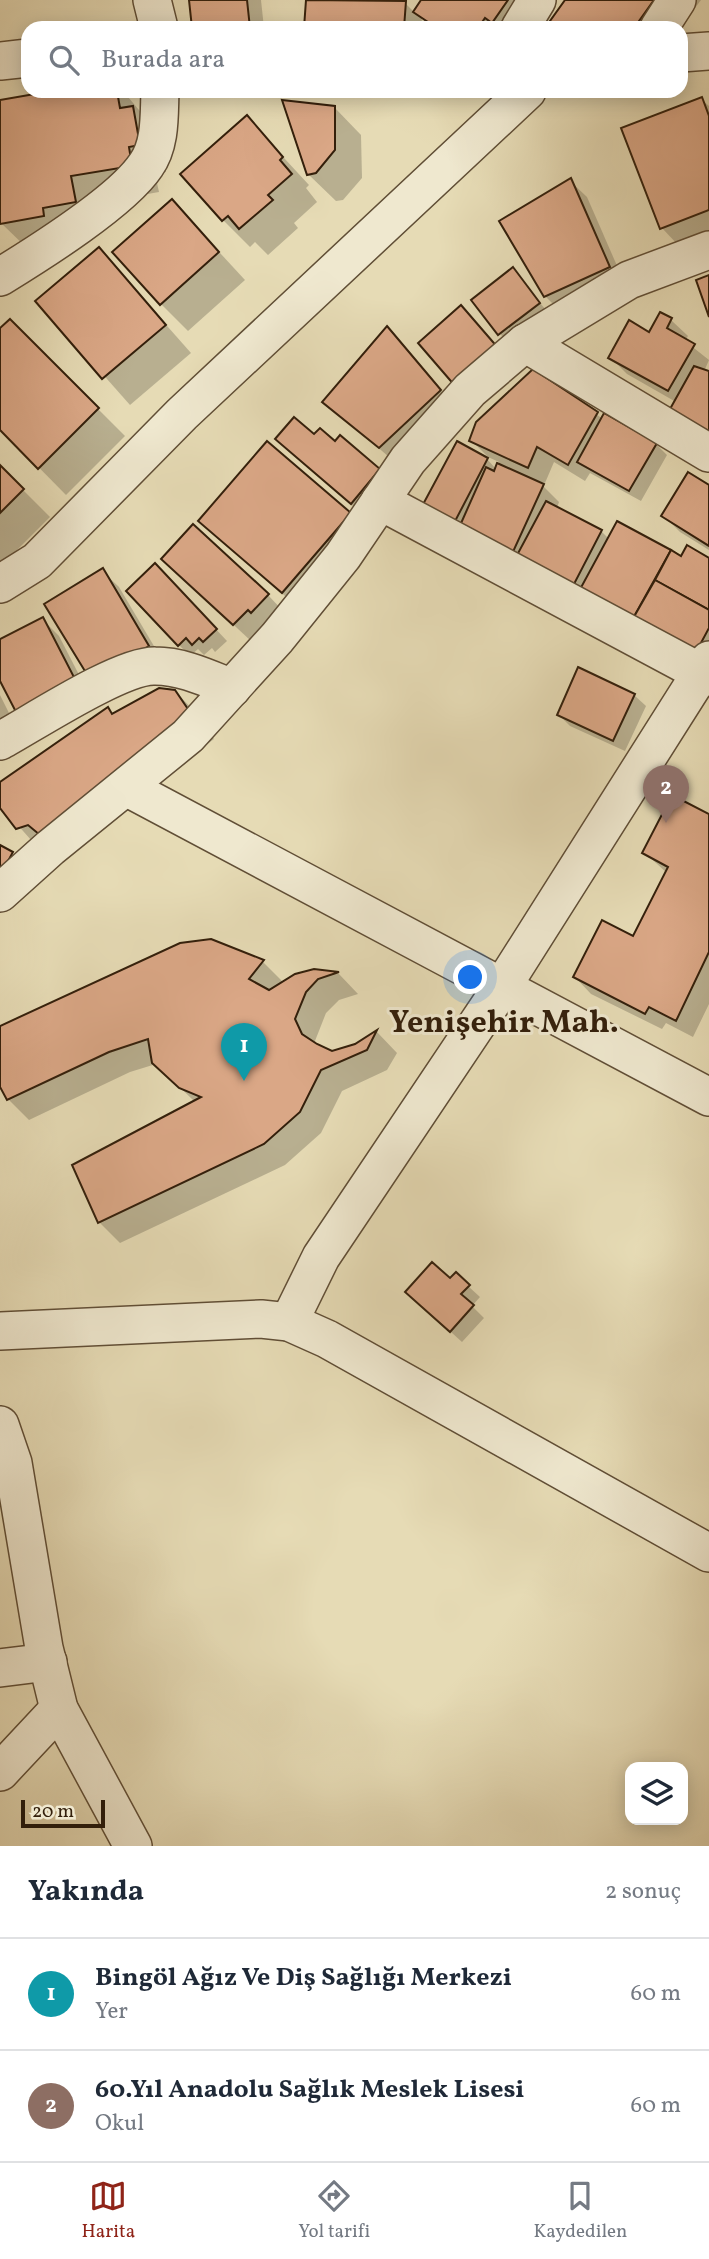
<!DOCTYPE html>
<html lang="tr">
<meta charset="utf-8">
<style>
:root{--surface:#fff;--page:#f2f2f3;--text:#1f2937;--muted:#747a83;--line:#e0e1e3;--accent:#8f2418}
body{margin:0;font-family:Vollkorn,serif;background:var(--page);color:var(--text)}
.controls{position:absolute;right:21px;bottom:21px;display:grid;overflow:hidden;border-radius:14px;box-shadow:0 4px 18px #0003}
.controls button{width:63px;height:63px;display:grid;place-items:center;padding:0;border:0;border-bottom:2px solid var(--line);background:var(--surface);color:var(--text);font:35px sans-serif}
.scale{position:absolute;left:21px;bottom:18px;width:84px;box-sizing:border-box;padding-left:7px;border:4px solid #331f0b;border-top:0;font-size:19px;line-height:24px;white-space:nowrap;color:#331f0b;-webkit-text-stroke:5px #efe8cf;paint-order:stroke}
.you{position:absolute;left:471px;top:978px;width:24px;height:24px;margin:-18px;border:5px solid #fff;border-radius:50%;background:#1a73e8;box-shadow:0 0 0 10px #1a73e833}
.badge{display:grid;place-items:center;width:46px;height:46px;border-radius:50%;background:var(--accent);color:#fff;font-size:23px;font-weight:700}
.pin{position:absolute;translate:-50% -58px;filter:drop-shadow(0 2px 4px #0008)}
.pin::after{content:'';position:absolute;top:37px;width:24px;height:21px;background:inherit;clip-path:polygon(0 0,100% 0,50% 100%)}
.list{margin:0;padding:0;list-style:none}
h2{display:flex;justify-content:space-between;align-items:center;height:91px;margin:0;padding:0 28px;font-size:30px}
h2 small{font-size:23px;font-weight:400;color:var(--muted)}
.list li{display:grid;grid-template-columns:46px 1fr auto;gap:21px;align-items:center;box-sizing:border-box;height:112px;padding:0 28px;border-top:2px solid var(--line)}
.list b{display:block;font-size:26px;white-space:nowrap}
.list p{margin:0;font-size:23px;white-space:nowrap;color:var(--muted)}
.list em{font-size:23px;font-style:normal;color:var(--muted)}
.icon{flex:none;width:38px;height:38px;fill:none;stroke:currentColor;stroke-width:2;stroke-linecap:round;stroke-linejoin:round}
.map{position:relative;flex:none;width:709px;height:1846px;overflow:hidden}
.search{position:absolute;background:var(--surface);box-shadow:0 4px 18px #0003;left:21px;right:21px;top:21px;height:77px;display:flex;align-items:center;gap:18px;box-sizing:border-box;padding:0 24px;border-radius:21px;color:var(--muted);font-size:26px}
.sheet{height:315px;background:var(--surface)}
nav{display:flex;justify-content:space-around;align-items:center;box-sizing:border-box;height:98px;border-top:2px solid var(--line);background:var(--surface);font-size:19px;color:var(--muted)}
nav a{display:grid;justify-items:center;gap:4px}
nav .on{color:var(--accent)}
.map>svg:first-child{display:block}
.shadow{fill:#0003}
.building{fill:#daa786;stroke:#331f0b;stroke-width:2}
.lines{fill:none;stroke-linecap:round;stroke-linejoin:round}
.minor-casing{stroke:#604e36;stroke-width:40}
.minor{stroke:#efe8cf;stroke-width:37}
.labels{text-anchor:middle;dominant-baseline:central;stroke-width:6;stroke-linejoin:round;paint-order:stroke}
.district-label{font-size:32px;font-weight:bold;fill:#331f0b;stroke:#efe8cf}
</style>
<div class="map">
<svg width="709" height="1846" viewBox="0 0 709 1846">
<rect width="100%" height="100%" fill="#e6dbb5"/>
<filter id="stains"><feTurbulence type="fractalNoise" baseFrequency=".00286" numOctaves="4"/><feColorMatrix values="0 0 0 0 .2 0 0 0 0 .09 0 0 0 0 .02 0 0 0 .5 -.17"/></filter>
<radialGradient id="worn" r=".72"><stop offset=".6" stop-color="#630" stop-opacity="0"/><stop offset="1" stop-color="#630" stop-opacity=".3"/></radialGradient>
<g class="shadow">
<polygon points="191,0 261,0 264,28 194,28"/>
<polygon points="308,0 405,3 415,13 423,0 536,0 517,28 432,28 422,18 421,28 305,28"/>
<polygon points="567,0 701,0 680,28 548,28"/>
<polygon points="63,91 123,91 160,135 166,172 155,174 159,192 97,203 29,250 1,223 0,101"/>
<polygon points="701,99 709,106 709,233 678,245 662,228"/>
<polygon points="334,107 361,135 362,178 343,200 336,201 308,174"/>
<polygon points="247,118 309,185 306,188 317,202 294,223 298,228 268,255 255,242 250,247 223,220"/>
<polygon points="570,181 587,197 625,284 562,313 545,296"/>
<polygon points="172,201 245,280 188,331 161,304"/>
<polygon points="99,249 191,353 130,405 38,301"/>
<polygon points="513,270 550,315 510,346 473,300"/>
<polygon points="671,320 688,336 685,341 709,360 702,376 709,373 676,402 627,374 610,357"/>
<polygon points="10,321 125,436 66,495 0,428 0,331"/>
<polygon points="387,328 456,408 396,463 325,402"/>
<polygon points="534,371 603,419 656,444 667,455 641,501 590,473 585,481 554,462 545,483 538,481 559,502 557,508 601,531 609,539 618,523 682,558 709,560 709,660 434,521 487,459 496,469 499,462 488,457 471,440"/>
<polygon points="314,437 335,444 379,470 368,519 294,455"/>
<polygon points="0,467 50,517 0,567"/>
<polygon points="709,487 709,550 680,532 663,515"/>
<polygon points="350,514 304,613 201,521"/>
<polygon points="102,571 119,587 164,663 109,697"/>
<polygon points="180,575 268,595 284,612 251,641"/>
<polygon points="166,576 227,641 215,652 212,648 204,655 198,649 190,656 179,645"/>
<polygon points="42,619 59,636 92,700 0,677 0,641"/>
<polygon points="175,691 196,713 214,739 62,855 39,849 0,805 0,784 108,709 114,715"/>
<polygon points="0,695 20,735 0,745"/>
<polygon points="634,695 646,706 625,751 570,726 559,715"/>
<polygon points="709,816 709,1004 693,1037 666,1023 662,1029 591,994 575,977 634,938 667,873 645,853"/>
<polygon points="211,941 263,962 284,983 314,971 339,974 358,994 339,1000 326,1013 315,1041 317,1044 332,1052 356,1046 377,1032 397,1053 387,1070 342,1091 321,1133 285,1165 120,1243 99,1222 195,1102 156,1064 130,1072 29,1120 8,1099 0,1083 0,1028"/>
<polygon points="450,1281 468,1286 480,1297 472,1306 484,1318 462,1342 419,1303"/>
</g>
<g class="building">
<polygon points="189,0 247,0 250,28 192,28"/>
<polygon points="306,0 406,1 404,28 304,28"/>
<polygon points="421,0 508,0 492,23 485,18 478,28 437,28 413,12"/>
<polygon points="565,0 654,0 634,28 545,28"/>
<polygon points="52,91 117,91 120,108 133,106 140,145 129,147 132,166 71,176 76,202 43,208 44,216 0,224 0,100"/>
<polygon points="702,97 709,116 709,210 660,229 621,128"/>
<polygon points="282,100 335,106 335,150 316,173 307,175"/>
<polygon points="247,115 283,157 280,160 292,174 268,195 273,200 239,229 228,216 222,221 180,174"/>
<polygon points="571,178 610,267 544,297 499,221"/>
<polygon points="172,199 219,252 160,305 112,252"/>
<polygon points="99,247 166,325 102,379 35,301"/>
<polygon points="513,267 540,303 498,335 471,300"/>
<polygon points="709,275 709,317 696,280"/>
<polygon points="461,305 499,349 456,387 418,343"/>
<polygon points="660,312 672,318 667,328 695,344 668,391 608,358 629,320 649,332"/>
<polygon points="10,319 99,408 38,469 0,430 0,328"/>
<polygon points="387,326 441,390 379,448 322,402"/>
<polygon points="694,366 709,371 709,434 665,418"/>
<polygon points="533,369 598,412 568,465 537,447 528,468 469,441 476,422"/>
<polygon points="604,413 657,443 629,491 577,462"/>
<polygon points="294,417 314,434 320,428 335,441 340,435 380,469 351,504 275,439"/>
<polygon points="267,441 351,513 282,593 198,521"/>
<polygon points="457,441 488,458 452,527 420,510"/>
<polygon points="497,463 544,484 512,554 458,530 486,467 494,471"/>
<polygon points="0,465 24,489 0,513"/>
<polygon points="688,472 709,485 709,546 661,516"/>
<polygon points="546,501 602,530 573,586 516,557"/>
<polygon points="617,521 671,550 631,622 578,593"/>
<polygon points="193,524 269,594 251,613 248,610 233,625 161,559"/>
<polygon points="687,545 709,558 709,610 655,580 671,550 681,556"/>
<polygon points="155,563 217,629 203,642 199,638 192,645 186,638 178,646 126,591"/>
<polygon points="103,568 149,646 91,681 44,604"/>
<polygon points="655,580 709,610 709,628 694,656 631,622"/>
<polygon points="43,617 77,683 17,714 0,681 0,639"/>
<polygon points="578,667 635,694 613,741 557,715"/>
<polygon points="159,688 175,690 194,718 40,835 28,825 16,829 0,808 0,782 108,707 112,714"/>
<polygon points="672,795 709,814 709,952 676,1021 649,1007 645,1014 573,977 602,920 633,936 668,867 642,853"/>
<polygon points="0,845 13,852 2,872 0,870"/>
<polygon points="211,939 264,960 249,979 269,990 295,974 314,969 339,972 318,979 306,992 295,1019 302,1034 317,1044 332,1051 355,1044 377,1030 367,1050 321,1070 300,1112 264,1144 98,1223 72,1165 201,1097 179,1088 152,1063 148,1039 109,1052 7,1100 0,1087 0,1026 180,943"/>
<polygon points="432,1262 450,1278 456,1272 470,1285 461,1294 474,1305 450,1332 405,1292"/>
</g>
<g class="lines">
<g class="minor-casing">
<g id="minor">
<polyline points="152,0 159,28"/>
<polyline points="520,28 537,0"/>
<polyline points="659,28 677,0"/>
<polyline points="681,53 709,51"/>
<polyline points="0,61 28,58"/>
<path d="M0,277C39,253 122,201 146,165C161,144 159,115 160,91"/>
<polyline points="525,343 709,453"/>
<polyline points="380,501 709,677"/>
<polyline points="0,584 37,561 182,414 527,91"/>
<path d="M0,741C33,723 121,665 155,666C182,666 207,678 232,688"/>
<polyline points="126,787 709,1097"/>
<polyline points="0,893 50,848 188,736 277,638 343,556 408,460 470,390 525,343 629,280 709,250"/>
<polyline points="289,1322 321,1257 502,987 709,660"/>
<polyline points="0,1331 261,1319 289,1322 327,1339 709,1553"/>
<polyline points="0,1425 13,1463 44,1648 59,1709 133,1846"/>
<polyline points="0,1668 48,1662"/>
<polyline points="0,1772 59,1709"/>
</g>
</g>
<use href="#minor" class="minor"/>
</g>
<g class="labels">
<g class="district-label">
<text x="504" y="1024">Yenişehir Mah.</text>
</g>
</g>
<rect width="100%" height="100%" filter="url(#stains)"/>
<rect width="100%" height="100%" fill="url(#worn)"/>
</svg>
<div class="controls">
<button><svg class="icon" aria-label="layers" viewBox="0 0 24 24"><path d="M12 4l9 5-9 5-9-5zM3 14l9 5 9-5"/></svg></button>
</div>
<div class="scale">20 m</div>
<div class="you"></div>
<div class="pin badge" style="left:244px;top:1081px;background:#0f9aa8">1</div>
<div class="pin badge" style="left:666px;top:823px;background:#8d6e63">2</div>
<div class="search"><svg class="icon" aria-label="search" viewBox="0 0 24 24"><circle cx="10" cy="10" r="6"/><path d="M15 15l6 6"/></svg>Burada ara</div>
</div>
<section class="sheet">
<h2>Yakında<small>2 sonuç</small></h2>
<ul class="list">
<li><span class="badge" style="background:#0f9aa8">1</span><div><b>Bingöl Ağız Ve Diş Sağlığı Merkezi</b><p>Yer</p></div><em>60 m</em></li>
<li><span class="badge" style="background:#8d6e63">2</span><div><b>60.Yıl Anadolu Sağlık Meslek Lisesi</b><p>Okul</p></div><em>60 m</em></li>
</ul>
</section>
<nav>
<a class="on"><svg class="icon" aria-label="map" viewBox="0 0 24 24"><path d="M3 6l6-2 6 2 6-2v14l-6 2-6-2-6 2zM9 4v14M15 6v14"/></svg>Harita</a>
<a><svg class="icon" aria-label="directions" viewBox="0 0 24 24"><path d="M12 3l9 9-9 9-9-9zM9 14v-3h6M13 9l2 2-2 2"/></svg>Yol tarifi</a>
<a><svg class="icon" aria-label="saved" viewBox="0 0 24 24"><path d="M7 4h10v16l-5-4-5 4z"/></svg>Kaydedilen</a>
</nav>
